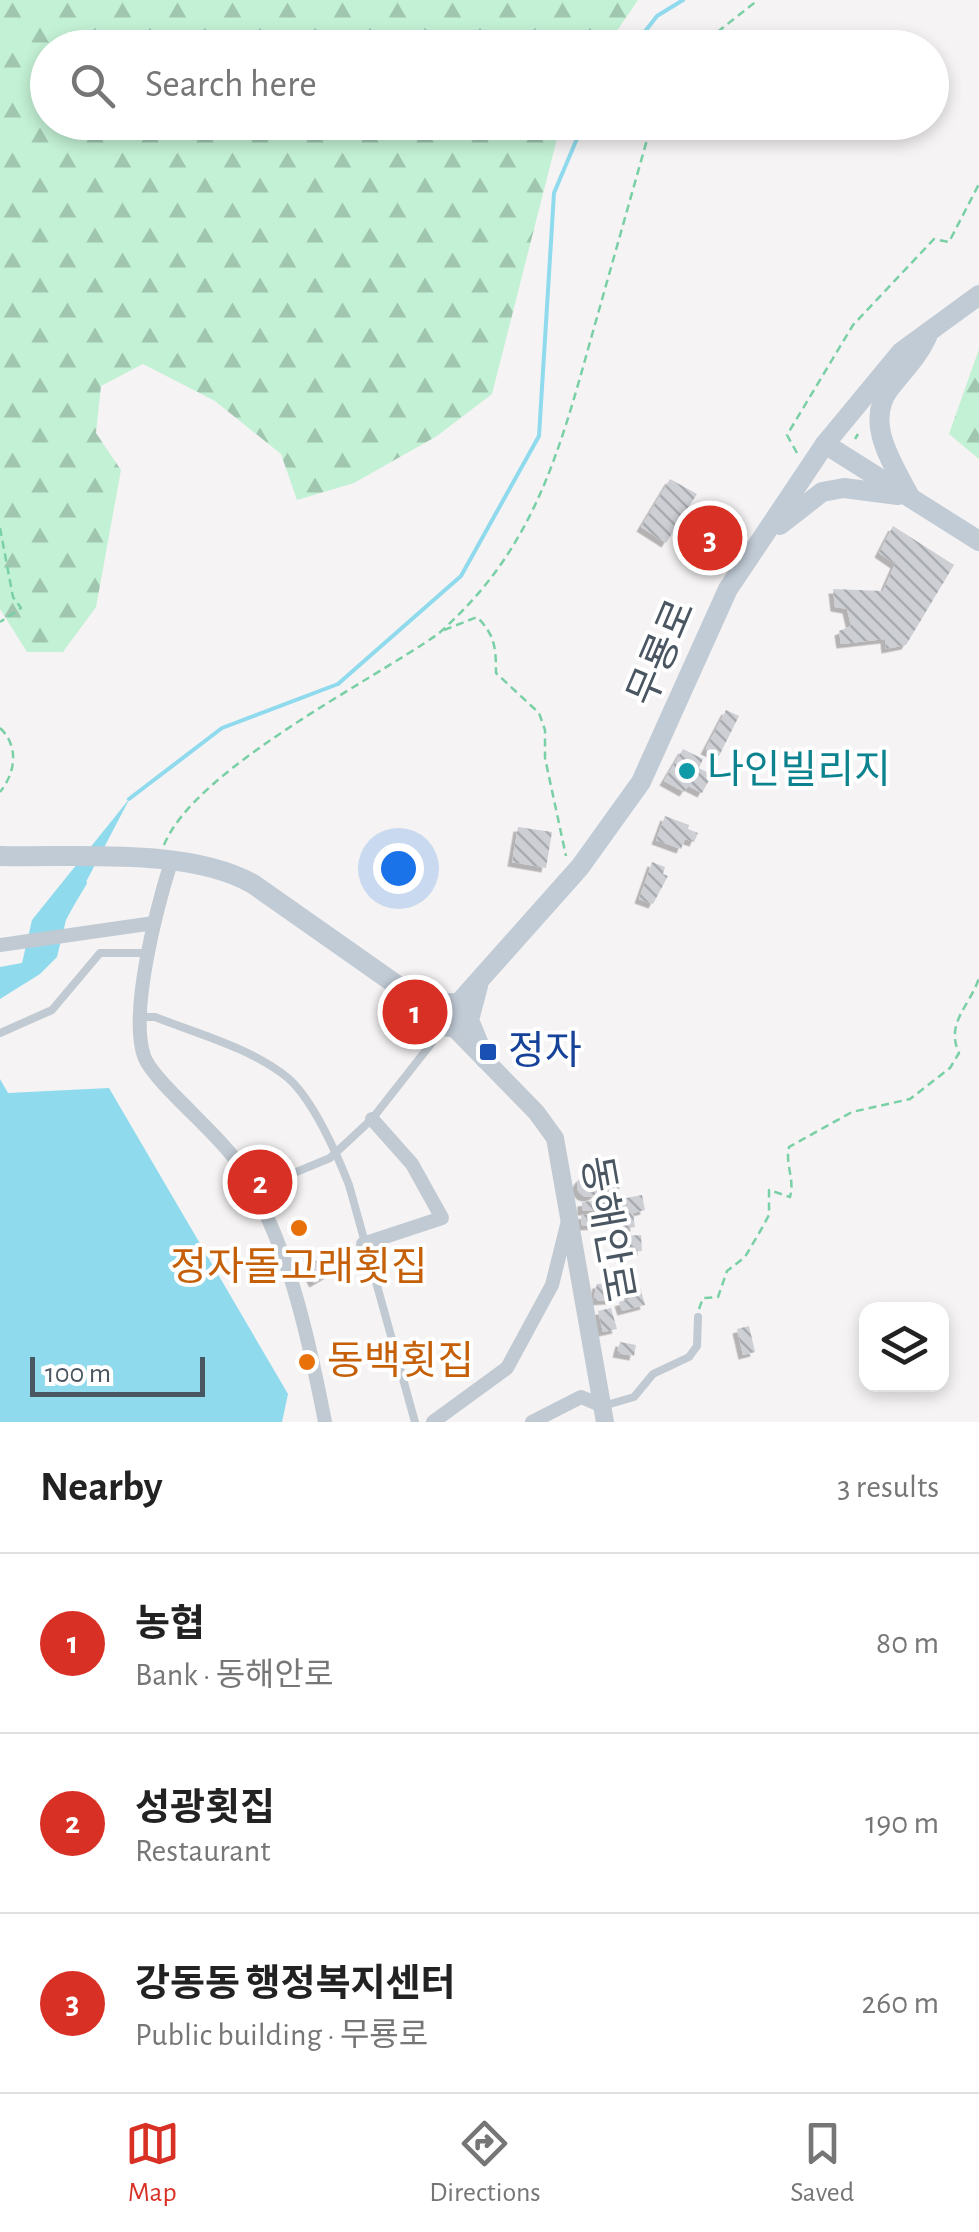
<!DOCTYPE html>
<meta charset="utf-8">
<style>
:root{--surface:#fff;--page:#f2f2f2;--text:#222;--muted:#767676;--line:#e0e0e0;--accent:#d93025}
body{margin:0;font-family:"Alegreya Sans","Noto Sans KR",sans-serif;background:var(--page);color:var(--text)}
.controls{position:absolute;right:30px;bottom:30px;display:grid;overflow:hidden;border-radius:20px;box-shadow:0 5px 15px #0003}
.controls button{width:90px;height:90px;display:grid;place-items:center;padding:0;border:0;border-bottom:2px solid var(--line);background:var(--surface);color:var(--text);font:50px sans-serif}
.scale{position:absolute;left:30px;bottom:25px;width:175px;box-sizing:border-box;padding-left:10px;border:5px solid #4a5661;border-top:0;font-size:28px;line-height:35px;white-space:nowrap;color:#4a5661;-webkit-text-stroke:8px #fff;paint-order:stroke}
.you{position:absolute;left:398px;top:868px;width:35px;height:35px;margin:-25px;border:8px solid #fff;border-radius:50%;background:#1a73e8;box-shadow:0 0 0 15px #1a73e833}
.badge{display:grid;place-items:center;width:65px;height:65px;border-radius:50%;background:var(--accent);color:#fff;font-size:32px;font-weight:700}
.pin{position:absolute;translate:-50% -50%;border:5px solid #fff;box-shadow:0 2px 10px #0006}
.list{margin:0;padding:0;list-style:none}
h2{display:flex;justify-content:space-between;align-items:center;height:130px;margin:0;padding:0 40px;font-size:42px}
h2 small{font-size:32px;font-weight:400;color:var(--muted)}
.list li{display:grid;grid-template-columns:65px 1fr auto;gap:30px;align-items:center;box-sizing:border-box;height:180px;padding:0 40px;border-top:2px solid var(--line)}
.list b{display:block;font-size:38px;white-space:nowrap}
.list p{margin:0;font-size:32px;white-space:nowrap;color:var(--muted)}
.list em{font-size:32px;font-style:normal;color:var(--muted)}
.icon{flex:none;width:55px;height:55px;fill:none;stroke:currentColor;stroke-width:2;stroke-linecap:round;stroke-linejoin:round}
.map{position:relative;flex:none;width:979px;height:1422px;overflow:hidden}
.search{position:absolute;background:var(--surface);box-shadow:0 5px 15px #0003;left:30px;right:30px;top:30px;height:110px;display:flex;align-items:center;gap:25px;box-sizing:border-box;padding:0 35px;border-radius:55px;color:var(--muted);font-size:38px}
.sheet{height:670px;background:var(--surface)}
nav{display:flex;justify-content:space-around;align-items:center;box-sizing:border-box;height:140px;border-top:2px solid var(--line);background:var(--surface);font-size:28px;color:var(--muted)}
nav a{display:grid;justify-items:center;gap:5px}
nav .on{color:var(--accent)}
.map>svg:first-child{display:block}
.forest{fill:url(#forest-firs)}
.water{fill:#90daee}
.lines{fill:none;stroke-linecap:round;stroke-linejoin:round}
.stream{stroke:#90daee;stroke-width:4}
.building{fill:url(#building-back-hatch);filter:url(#shadow)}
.path{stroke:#7ad0a6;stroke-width:2.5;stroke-dasharray:8 5;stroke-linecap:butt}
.service{stroke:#c1cad2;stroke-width:8}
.minor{stroke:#c1cad2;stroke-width:14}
.tertiary{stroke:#c1cad2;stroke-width:18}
.secondary{stroke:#c1cbd6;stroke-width:20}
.culture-dot{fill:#0f9aa8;stroke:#fff;stroke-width:4}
.transit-dot{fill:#1a4fb4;stroke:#fff;stroke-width:4}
.food-dot{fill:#e8710a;stroke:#fff;stroke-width:4}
.labels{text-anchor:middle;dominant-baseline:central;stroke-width:8;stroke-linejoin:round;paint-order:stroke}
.street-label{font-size:40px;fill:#4a5661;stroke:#fff}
.culture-label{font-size:40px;fill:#0d838f;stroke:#fff;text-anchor:start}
.transit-label{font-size:40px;fill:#164399;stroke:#fff;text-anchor:start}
.food-label{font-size:40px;fill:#c56008;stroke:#fff}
</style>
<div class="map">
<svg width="979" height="1422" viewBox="0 0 979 1422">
<defs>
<pattern id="forest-firs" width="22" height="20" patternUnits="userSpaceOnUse" patternTransform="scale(2.5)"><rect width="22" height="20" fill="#c3f1d5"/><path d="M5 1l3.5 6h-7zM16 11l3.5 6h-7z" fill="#a0c6b0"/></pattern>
<pattern id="building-back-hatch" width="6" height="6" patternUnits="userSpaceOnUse" patternTransform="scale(2.5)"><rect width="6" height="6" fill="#cdcfd5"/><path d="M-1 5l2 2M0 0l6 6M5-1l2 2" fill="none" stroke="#a8abb0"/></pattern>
<filter id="shadow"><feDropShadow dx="-4.5" dy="4.5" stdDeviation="0" flood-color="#0004"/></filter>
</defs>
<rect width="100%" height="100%" fill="#f5f3f3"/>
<g class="forest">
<polygon points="0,0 638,0 606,47 48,48 48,122 561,123 492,394 437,436 354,483 297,500 281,454 215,401 143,364 101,386 96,433 121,470 96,607 63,652 27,652 0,609"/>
<polygon points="979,349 979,459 949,434"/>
</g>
<g class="water">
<polygon points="130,798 66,920 57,957 40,974 0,999 0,967 22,963 32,920"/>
<polygon points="0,1079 8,1093 109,1088 288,1394 282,1422 0,1422"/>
</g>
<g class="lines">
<g class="stream">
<polyline points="632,48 657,16 683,0"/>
<polyline points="129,799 222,728 338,684 461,576 539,436 554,193 584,122"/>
<polyline points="67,913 85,883"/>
</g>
</g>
<g class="building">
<polygon points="670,479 697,494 666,543 641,527"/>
<polygon points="893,526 954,565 906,645 886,649 885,639 841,644 839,631 851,626 847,609 835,607 833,589 883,591 895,564 879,553"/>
<polygon points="726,710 739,716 719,756 705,750"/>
<polygon points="683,749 703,759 699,768 712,775 702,793 688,786 684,792 664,781"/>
<polygon points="665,816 689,825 688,829 698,833 694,842 685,839 681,849 656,840"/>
<polygon points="518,827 552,832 546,868 512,862"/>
<polygon points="652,862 665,867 663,874 668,876 653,904 639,899"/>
<circle cx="588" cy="1186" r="11"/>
<polygon points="604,1177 620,1178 617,1213 601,1212"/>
<polygon points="642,1195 645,1210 633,1213 635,1227 617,1230 614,1217 624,1215 621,1199"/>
<polygon points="600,1200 601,1210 582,1211 582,1202"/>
<polygon points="600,1213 601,1225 582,1226 581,1215"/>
<polygon points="641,1235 642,1251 625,1252 624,1236"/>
<polygon points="329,1253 338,1269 314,1283 305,1267"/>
<polygon points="611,1283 611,1300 593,1301 597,1284"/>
<polygon points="640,1287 645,1305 622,1311 619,1302 630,1299 628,1290"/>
<polygon points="611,1308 617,1329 603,1332 598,1311"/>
<polygon points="749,1326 755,1352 743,1355 737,1329"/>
<polygon points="620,1342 636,1345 634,1356 617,1353"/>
</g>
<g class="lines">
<g class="path">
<polyline points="697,48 758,0"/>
<polyline points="855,439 858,434"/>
<polyline points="797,453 787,435 853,325 934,239 949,242 979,184"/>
<polyline points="0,528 13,597 21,608 0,622"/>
<path d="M444,630L477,617C495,635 496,648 496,673L539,713L545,730V758L566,856"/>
<path d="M0,728C19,746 16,772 0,792"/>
<path d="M164,845C195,769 368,683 438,634C534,550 559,453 592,335C612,264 632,193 652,122"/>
<path d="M699,1309L703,1298L718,1297L727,1271L745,1257L762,1228L769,1215V1190L790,1197C795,1178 785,1166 789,1147L852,1112L910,1099L950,1068L959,1053C945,1023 970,1006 979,978"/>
</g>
<g class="service">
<path d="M141,1017H155C198,1034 251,1048 288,1078C313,1100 337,1154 349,1185L415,1422"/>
<polyline points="0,1033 52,1010 100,953 149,953"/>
<polyline points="253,1190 330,1158 372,1119 445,1026"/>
<polyline points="603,1406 634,1397 653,1374 689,1357 697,1346 698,1317"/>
</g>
<g class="minor">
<path d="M171,862C157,907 129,1012 144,1056C152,1080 213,1129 234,1158C286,1232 308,1334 325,1422"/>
<polyline points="0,945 154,923"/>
<polyline points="363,1244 442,1218 412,1164 372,1119"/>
<polyline points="433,1422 507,1368 552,1285 568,1221"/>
<polyline points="532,1422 581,1397 603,1406"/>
</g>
<polyline class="tertiary" points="453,1027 536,1112 555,1138 605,1422"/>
<g class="secondary">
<polyline points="825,444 979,541"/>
<path d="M910,497C894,465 863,423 890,388C903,371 918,357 927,337"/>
<polyline points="780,525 822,492 844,488 898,495"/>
<path d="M0,856C75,858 188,847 253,884L438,1014"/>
<polyline points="478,986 469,1020 485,1059"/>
<circle cx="450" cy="1015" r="12"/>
<polyline points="458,1004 580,867 641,782 728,589 825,444 901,352 979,295"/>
</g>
</g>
<circle class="culture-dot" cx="687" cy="771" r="10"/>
<rect class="transit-dot" x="478" y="1042" width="20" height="20" rx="5"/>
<g class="food-dot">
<circle cx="299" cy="1228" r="10"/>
<circle cx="307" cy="1362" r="10"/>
</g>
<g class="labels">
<g class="street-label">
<text transform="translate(662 653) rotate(-67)">무룡로</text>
<text transform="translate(607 1229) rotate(80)">동해안로</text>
</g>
<g class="culture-label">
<text x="707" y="771">나인빌리지</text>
</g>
<g class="transit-label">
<text x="508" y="1052">정자</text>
</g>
<g class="food-label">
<text x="299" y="1268">정자돌고래횟집</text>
<text x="327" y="1362" text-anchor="start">동백횟집</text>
</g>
</g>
</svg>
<div class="controls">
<button><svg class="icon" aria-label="layers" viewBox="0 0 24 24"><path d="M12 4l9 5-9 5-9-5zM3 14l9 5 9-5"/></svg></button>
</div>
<div class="scale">100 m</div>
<div class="you"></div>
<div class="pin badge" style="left:415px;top:1012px">1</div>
<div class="pin badge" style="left:260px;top:1182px">2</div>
<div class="pin badge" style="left:710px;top:538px">3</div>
<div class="search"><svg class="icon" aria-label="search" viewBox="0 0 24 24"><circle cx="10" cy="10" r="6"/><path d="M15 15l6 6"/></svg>Search here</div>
</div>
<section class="sheet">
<h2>Nearby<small>3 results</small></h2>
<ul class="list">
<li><span class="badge">1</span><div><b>농협</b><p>Bank · 동해안로</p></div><em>80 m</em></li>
<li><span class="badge">2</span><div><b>성광횟집</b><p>Restaurant</p></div><em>190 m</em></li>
<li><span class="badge">3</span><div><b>강동동 행정복지센터</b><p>Public building · 무룡로</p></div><em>260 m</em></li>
</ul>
</section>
<nav>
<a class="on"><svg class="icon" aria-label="map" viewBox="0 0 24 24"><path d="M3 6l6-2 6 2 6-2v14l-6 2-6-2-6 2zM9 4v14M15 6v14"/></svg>Map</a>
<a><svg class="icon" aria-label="directions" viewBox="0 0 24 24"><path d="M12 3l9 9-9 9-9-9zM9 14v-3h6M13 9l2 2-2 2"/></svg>Directions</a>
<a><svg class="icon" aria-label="saved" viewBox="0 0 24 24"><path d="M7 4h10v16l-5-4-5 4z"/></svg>Saved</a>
</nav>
